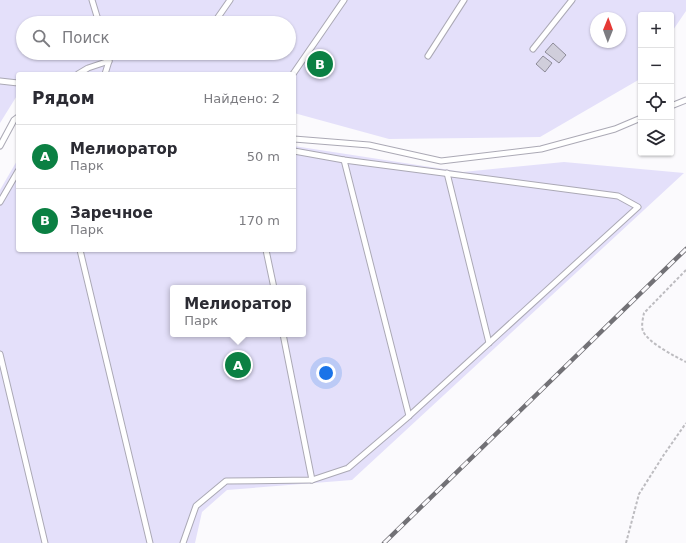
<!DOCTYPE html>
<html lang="ru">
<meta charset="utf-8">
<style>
:root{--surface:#fff;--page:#f2f2f3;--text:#2b2b33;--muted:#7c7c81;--line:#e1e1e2;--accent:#0b8043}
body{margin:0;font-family:"DejaVu Sans",sans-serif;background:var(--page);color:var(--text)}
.controls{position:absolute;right:12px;top:12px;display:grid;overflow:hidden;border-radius:4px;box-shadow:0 1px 3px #0004}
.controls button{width:36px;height:36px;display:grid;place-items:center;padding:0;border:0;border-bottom:1px solid var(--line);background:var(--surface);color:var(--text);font:20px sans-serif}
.compass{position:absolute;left:590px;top:12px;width:36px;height:36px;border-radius:50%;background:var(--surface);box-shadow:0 1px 3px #0004;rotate:1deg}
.you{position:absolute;left:326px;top:373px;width:14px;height:14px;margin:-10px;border:3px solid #fff;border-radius:50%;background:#1a73e8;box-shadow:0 0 0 6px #1a73e833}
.badge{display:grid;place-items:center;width:26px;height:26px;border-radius:50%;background:var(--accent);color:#fff;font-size:13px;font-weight:700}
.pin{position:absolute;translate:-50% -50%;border:2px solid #fff;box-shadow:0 1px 4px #0006}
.popup{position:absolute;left:170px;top:285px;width:136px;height:52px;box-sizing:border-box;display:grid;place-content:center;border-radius:4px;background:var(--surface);filter:drop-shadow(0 1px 3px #0005);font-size:13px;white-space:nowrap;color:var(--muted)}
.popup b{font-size:15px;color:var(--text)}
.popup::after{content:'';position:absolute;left:50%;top:100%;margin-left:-8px;border:8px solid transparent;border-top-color:var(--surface)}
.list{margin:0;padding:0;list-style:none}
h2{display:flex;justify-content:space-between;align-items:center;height:52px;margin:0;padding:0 16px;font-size:17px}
h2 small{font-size:13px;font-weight:400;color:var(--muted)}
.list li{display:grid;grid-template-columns:26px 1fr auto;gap:12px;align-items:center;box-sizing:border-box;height:64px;padding:0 16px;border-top:1px solid var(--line)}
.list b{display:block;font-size:15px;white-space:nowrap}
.list p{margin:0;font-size:13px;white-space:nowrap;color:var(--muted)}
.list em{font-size:13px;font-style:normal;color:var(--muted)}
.icon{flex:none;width:22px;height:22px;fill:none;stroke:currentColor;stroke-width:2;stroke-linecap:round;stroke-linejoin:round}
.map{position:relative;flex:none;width:686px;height:543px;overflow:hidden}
.search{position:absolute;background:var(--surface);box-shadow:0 1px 3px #0004;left:16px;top:16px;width:280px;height:44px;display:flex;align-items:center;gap:10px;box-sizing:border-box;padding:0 14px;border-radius:22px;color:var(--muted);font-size:15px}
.panel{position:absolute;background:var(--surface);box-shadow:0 1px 3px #0004;left:16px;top:72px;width:280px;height:180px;border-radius:4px}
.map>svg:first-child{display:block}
.green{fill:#e4e0fa;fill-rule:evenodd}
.building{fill:#d0cedb;stroke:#8d8b98}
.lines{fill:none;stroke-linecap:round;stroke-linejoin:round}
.lane-casing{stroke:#aba9b5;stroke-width:7}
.path{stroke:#bdbcc0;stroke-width:2;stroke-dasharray:3 2;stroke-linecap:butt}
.lane{stroke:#fff;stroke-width:5}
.rail-casing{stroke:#727176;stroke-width:4.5}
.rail{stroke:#fbfafd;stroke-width:3;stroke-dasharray:9;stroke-linecap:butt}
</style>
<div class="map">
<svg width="686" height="543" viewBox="0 0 686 543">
<rect width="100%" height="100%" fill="#fbfafd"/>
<g class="green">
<path d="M0,0H686V11L671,33V15H641V77L640,79L540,137L389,139L294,113V74H18V94L0,123ZM596,18H620V42H596ZM23,23H289V53H23Z"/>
<path d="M294,146L463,172L564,162L684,173L352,480L227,490L202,512L195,543H0V190L18,159V250H294ZM173,288H303V334H173Z"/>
</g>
<g class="building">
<polygon points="553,43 566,55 559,63 545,52"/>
<polygon points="543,56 552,63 545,72 536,64"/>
<polygon points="311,57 322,63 317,73 306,68"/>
</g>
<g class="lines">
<g class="lane-casing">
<g id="lane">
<polyline points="92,0 99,23"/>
<polyline points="214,23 230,0"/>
<polyline points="533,49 572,0"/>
<polyline points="428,56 464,0"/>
<polyline points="78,74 88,68 109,61"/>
<polyline points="105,74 109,61 107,53"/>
<polyline points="293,74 344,0"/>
<polyline points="0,81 18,83"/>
<polyline points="671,106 686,100"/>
<polyline points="294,139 369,145 441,161 541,149 615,129 641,118"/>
<polyline points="0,146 14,120 18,117"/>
<polyline points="344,160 409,416"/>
<polyline points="447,173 489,343"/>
<polyline points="0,202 18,171"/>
<polyline points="80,250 150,543"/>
<polyline points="266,250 274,288"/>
<polyline points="283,334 312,480"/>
<polyline points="0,354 45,543"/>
<polyline points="183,543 196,506 226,481 312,480 348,468 409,416 638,207 618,196 344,160 294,151"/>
</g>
</g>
<g class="path">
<path d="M686,270L644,313C643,318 641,326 643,331C647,342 676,357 686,362"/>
<polyline points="626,543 639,494 663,456 686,423"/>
</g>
<use href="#lane" class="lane"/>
<g class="rail-casing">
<polyline id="rail" points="384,543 686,249"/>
</g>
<use href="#rail" class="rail"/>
</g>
</svg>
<div class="controls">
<button>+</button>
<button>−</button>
<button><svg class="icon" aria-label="locate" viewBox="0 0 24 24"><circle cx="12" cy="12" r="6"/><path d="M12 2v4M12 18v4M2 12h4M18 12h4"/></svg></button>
<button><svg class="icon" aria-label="layers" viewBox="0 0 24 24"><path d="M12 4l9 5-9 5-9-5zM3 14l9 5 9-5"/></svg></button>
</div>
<svg class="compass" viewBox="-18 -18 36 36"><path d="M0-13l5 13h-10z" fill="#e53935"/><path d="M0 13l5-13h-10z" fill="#7c7c81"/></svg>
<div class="you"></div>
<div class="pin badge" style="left:238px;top:365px">A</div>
<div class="popup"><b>Мелиоратор</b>Парк</div>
<div class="pin badge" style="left:320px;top:64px">B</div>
<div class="search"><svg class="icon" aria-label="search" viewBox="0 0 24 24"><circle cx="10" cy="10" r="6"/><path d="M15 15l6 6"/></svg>Поиск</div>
<section class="panel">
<h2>Рядом<small>Найдено: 2</small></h2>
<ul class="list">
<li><span class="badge">A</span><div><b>Мелиоратор</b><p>Парк</p></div><em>50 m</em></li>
<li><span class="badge">B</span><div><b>Заречное</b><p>Парк</p></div><em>170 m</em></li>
</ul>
</section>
</div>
